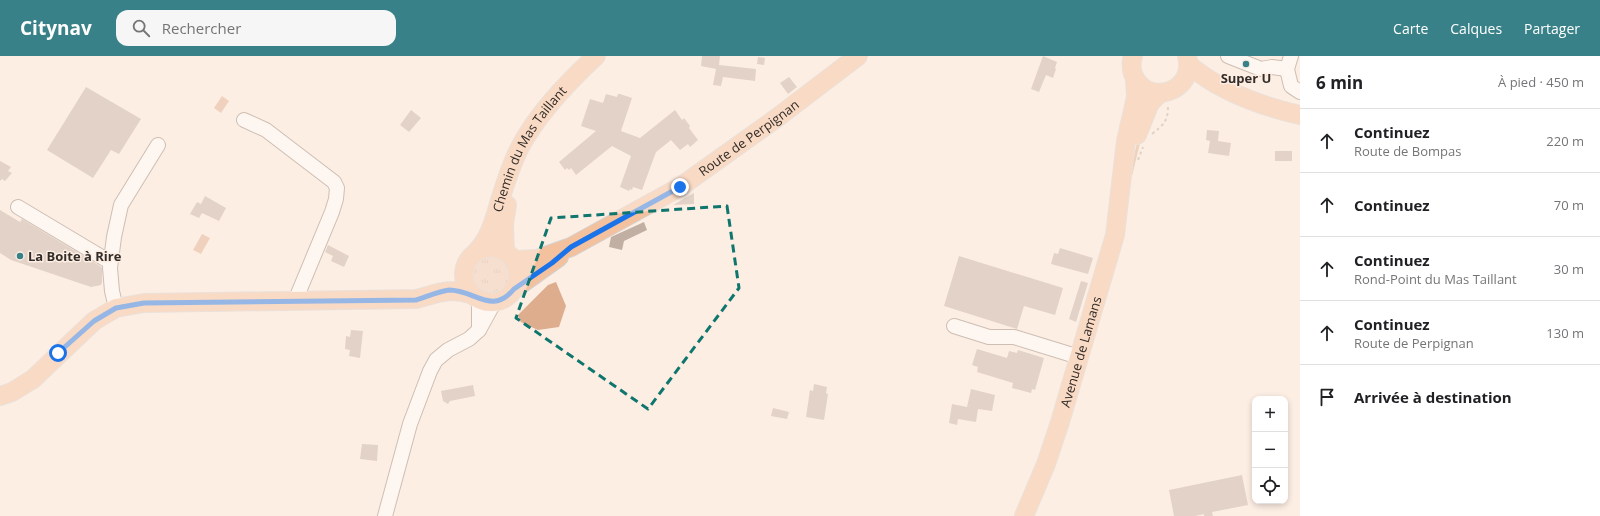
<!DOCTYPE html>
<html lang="fr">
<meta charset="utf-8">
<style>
:root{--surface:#fff;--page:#f6f6f6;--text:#202124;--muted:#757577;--line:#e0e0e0;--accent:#398188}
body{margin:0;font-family:"Open Sans",sans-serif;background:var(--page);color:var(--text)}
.controls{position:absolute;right:12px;bottom:12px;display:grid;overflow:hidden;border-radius:8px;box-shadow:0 2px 6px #0003}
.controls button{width:36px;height:36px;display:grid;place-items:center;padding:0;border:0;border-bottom:1px solid var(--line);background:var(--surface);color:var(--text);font:20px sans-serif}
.stop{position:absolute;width:12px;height:12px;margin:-9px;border:3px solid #1a73e8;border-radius:50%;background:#fff}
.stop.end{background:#1a73e8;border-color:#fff;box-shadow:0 1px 4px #0008}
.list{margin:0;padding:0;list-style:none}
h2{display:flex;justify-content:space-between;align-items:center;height:52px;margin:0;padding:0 16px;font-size:17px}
h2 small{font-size:13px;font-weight:400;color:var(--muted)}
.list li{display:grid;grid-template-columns:26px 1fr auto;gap:12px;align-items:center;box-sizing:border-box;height:64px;padding:0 16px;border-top:1px solid var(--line)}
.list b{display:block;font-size:15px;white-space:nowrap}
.list p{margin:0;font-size:13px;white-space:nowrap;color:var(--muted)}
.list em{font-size:13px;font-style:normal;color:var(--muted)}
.icon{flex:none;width:22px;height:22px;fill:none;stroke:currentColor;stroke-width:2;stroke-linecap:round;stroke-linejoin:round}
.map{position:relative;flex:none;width:1300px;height:460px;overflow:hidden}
header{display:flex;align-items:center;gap:24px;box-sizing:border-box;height:56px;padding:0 20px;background:var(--accent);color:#fff}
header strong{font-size:19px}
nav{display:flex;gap:22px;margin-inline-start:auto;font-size:14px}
.search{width:280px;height:36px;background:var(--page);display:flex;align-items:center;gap:10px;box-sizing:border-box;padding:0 14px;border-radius:12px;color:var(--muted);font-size:15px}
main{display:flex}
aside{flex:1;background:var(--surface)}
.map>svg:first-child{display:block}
.grass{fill:url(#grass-tufts)}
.water{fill:#ddad8e}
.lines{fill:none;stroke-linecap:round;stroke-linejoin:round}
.stream{stroke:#ddad8e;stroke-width:3}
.building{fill:#c1afa4}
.minor-casing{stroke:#948379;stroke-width:16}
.major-casing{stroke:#d2d1d0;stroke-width:20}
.path{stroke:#bbafa6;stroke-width:2;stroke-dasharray:3 3;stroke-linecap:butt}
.minor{stroke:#fff;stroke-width:14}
.major{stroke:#f4c19e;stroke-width:18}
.route{stroke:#1a73e8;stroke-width:5}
.marked{fill:none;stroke:#0f766e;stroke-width:3;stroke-dasharray:8 5;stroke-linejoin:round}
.poi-dot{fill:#398188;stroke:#fdeee4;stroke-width:1.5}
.labels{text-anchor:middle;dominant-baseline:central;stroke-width:3;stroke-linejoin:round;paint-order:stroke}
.poi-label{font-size:13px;font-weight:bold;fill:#332c28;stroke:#fdeee4}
.street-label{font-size:13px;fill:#332c28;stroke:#fdeee4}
</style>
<header>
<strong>Citynav</strong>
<div class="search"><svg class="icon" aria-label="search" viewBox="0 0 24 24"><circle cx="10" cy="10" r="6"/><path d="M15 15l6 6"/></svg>Rechercher</div>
<nav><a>Carte</a><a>Calques</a><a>Partager</a></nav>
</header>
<main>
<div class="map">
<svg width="1300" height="460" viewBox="0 0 1300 460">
<defs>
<pattern id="grass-tufts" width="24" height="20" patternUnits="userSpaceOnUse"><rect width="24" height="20" fill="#f0ccb5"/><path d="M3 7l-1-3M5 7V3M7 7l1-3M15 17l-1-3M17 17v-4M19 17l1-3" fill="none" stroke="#ceaf9c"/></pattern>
</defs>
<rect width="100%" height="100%" fill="#fdeee4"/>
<circle class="grass" cx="491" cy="219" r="20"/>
<g class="water">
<polygon points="222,40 229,45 221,57 214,52"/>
<polygon points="202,178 210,182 201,198 193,194"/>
<polygon points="556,226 566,250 559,271 538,274 520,266 518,259 548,229"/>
</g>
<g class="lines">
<polyline class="stream" points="1131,118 1139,85"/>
</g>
<g class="building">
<polygon points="702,0 720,0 719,9 756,13 755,25 723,21 721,30 713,29 716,13 701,10"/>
<polygon points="1043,0 1057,6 1055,12 1056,13 1053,22 1046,19 1039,36 1031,33"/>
<polygon points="758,1 765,2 764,9 757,8"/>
<polygon points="789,21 797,31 788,38 780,27"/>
<polygon points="86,31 141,63 119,98 111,94 93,122 47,94"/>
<polygon points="606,38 617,41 618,38 620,38 632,42 621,75 640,82 675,54 682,64 684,62 690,70 689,72 698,84 690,91 688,88 680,94 671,84 656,96 642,134 633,131 632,134 630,133 629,135 620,131 631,100 612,90 576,119 571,112 569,114 567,112 565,114 559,106 596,75 581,70 590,43 603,47"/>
<polygon points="411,54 421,62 409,76 400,69"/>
<polygon points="1207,74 1219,75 1218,85 1231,87 1229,100 1208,97 1210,85 1206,84"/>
<rect x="1275" y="95" width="17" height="10"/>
<polygon points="0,105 11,111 8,115 12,117 5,125 2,123 0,125"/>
<polygon points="694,137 694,148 673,149"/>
<polygon points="205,140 226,152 219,165 202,157 199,162 190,158 197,146 201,148"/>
<polygon points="0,154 20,166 22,163 100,210 102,212 102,226 101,229 91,231 11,204 0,197"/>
<polygon points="644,166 647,174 624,185 622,194 609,191 611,181"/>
<polygon points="328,189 349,200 344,211 331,205 333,200 325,196"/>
<polygon points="1060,192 1093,202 1088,218 1051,208 1054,197 1058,198"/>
<polygon points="959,200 1063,232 1055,259 1024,250 1017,273 944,250"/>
<polygon points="1081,225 1088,227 1076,266 1069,263"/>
<polygon points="351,274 363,275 360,302 349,300 350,294 345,293 346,280 350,281"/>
<polygon points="977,293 1007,302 1009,295 1017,297 1018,294 1044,302 1035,334 1032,333 1031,337 1012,332 1013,327 977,316 978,311 972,309"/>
<polygon points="814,328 827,331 826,337 828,338 824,364 806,361 810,334 813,335"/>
<polygon points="473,329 475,340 450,345 448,348 443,345 441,335"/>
<polygon points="971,333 995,339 992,355 978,353 976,366 958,363 957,369 949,367 952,348 967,351"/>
<polygon points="773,352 789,356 787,363 771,360"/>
<polygon points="362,388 378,389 377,405 360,403"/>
<polygon points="1242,419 1248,449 1212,456 1213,460 1204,460 1204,458 1195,460 1174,460 1169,434"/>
</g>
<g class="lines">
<g class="minor-casing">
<g id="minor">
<polyline points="1228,0 1261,13 1272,11 1287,13"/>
<polyline points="1291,0 1287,13 1291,30 1300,36"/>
<polyline points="244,64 266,74 334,126 337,132 336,143 332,156 295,245"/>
<polyline points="18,151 110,206"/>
<polyline points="479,244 479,274 495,245"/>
<polyline points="116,252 112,235 110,212 114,181 121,149 158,89"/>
<polyline points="954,270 989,281 1014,281 1079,301"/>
<polyline points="385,460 410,368 430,315 436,304 448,294 469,283 479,274"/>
</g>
</g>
<g class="major-casing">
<g id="major">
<path d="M1133,0C1131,6 1131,12 1133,18C1146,52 1197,36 1187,0"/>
<path d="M1189,9C1220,35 1260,50 1300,59"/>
<polyline points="1137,79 1150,47 1160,37"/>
<circle cx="491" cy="219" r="27"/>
<path id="s1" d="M476,196C491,181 495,160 501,141C506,125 511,110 518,95C536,59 567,27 596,0"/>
<polyline points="505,196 504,168 507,149"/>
<path id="s2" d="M514,204L537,203L571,191L680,131L778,61L858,0"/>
<polyline points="514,233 559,201"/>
<path d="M0,340L12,336L33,323L94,265L116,252L144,247L416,243C439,237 450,231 473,239"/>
<path id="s3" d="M1024,460L1046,408L1060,366L1115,179L1126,85L1136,41L1135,23"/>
</g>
</g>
<g class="path">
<path d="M1152,78C1164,68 1168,66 1168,49"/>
<polyline points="1138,104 1143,91"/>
</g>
<use href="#minor" class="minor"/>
<use href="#major" class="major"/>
</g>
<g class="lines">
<path class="route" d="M58,297L94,265L116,252L144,247L416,244C426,241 439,235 449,234C475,234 492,260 514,233L552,207L571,191L680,131"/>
</g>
<path d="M0 0H1300V460H0ZM727,150L739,232L648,353L516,262L551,162Z" fill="#fdeee4" fill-opacity=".55" fill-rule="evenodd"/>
<path class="marked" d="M727,150L739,232L648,353L516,262L551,162Z"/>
<g class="poi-dot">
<circle cx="1246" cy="8" r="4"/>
<circle cx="20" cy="200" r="4"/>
</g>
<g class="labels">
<g class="poi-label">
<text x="1246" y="22">Super U</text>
<text x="28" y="200" text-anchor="start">La Boite à Rire</text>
</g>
<g class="street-label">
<text stroke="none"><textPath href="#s2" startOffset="268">Route de Perpignan</textPath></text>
<text stroke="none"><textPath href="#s1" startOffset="117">Chemin du Mas Taillant</textPath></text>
<text stroke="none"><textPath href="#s3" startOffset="174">Avenue de Lamans</textPath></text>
</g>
</g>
</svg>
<div class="controls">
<button>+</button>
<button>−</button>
<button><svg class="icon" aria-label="locate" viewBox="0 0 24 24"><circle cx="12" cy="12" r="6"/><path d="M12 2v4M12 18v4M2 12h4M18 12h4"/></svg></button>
</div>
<div class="stop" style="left:58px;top:297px"></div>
<div class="stop end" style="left:680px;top:131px"></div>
</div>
<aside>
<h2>6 min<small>À pied · 450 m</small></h2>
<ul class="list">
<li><svg class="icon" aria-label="ahead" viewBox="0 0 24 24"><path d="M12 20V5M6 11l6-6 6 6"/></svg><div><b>Continuez</b><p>Route de Bompas</p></div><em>220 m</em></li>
<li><svg class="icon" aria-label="ahead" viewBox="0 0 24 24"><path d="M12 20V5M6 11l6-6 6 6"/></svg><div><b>Continuez</b></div><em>70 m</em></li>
<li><svg class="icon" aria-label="ahead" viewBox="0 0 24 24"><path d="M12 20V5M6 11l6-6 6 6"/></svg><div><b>Continuez</b><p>Rond-Point du Mas Taillant</p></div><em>30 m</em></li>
<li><svg class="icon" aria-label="ahead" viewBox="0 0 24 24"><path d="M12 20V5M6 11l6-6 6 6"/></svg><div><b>Continuez</b><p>Route de Perpignan</p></div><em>130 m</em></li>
<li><svg class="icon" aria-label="arrive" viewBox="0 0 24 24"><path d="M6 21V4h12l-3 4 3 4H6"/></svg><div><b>Arrivée à destination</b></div></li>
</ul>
</aside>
</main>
